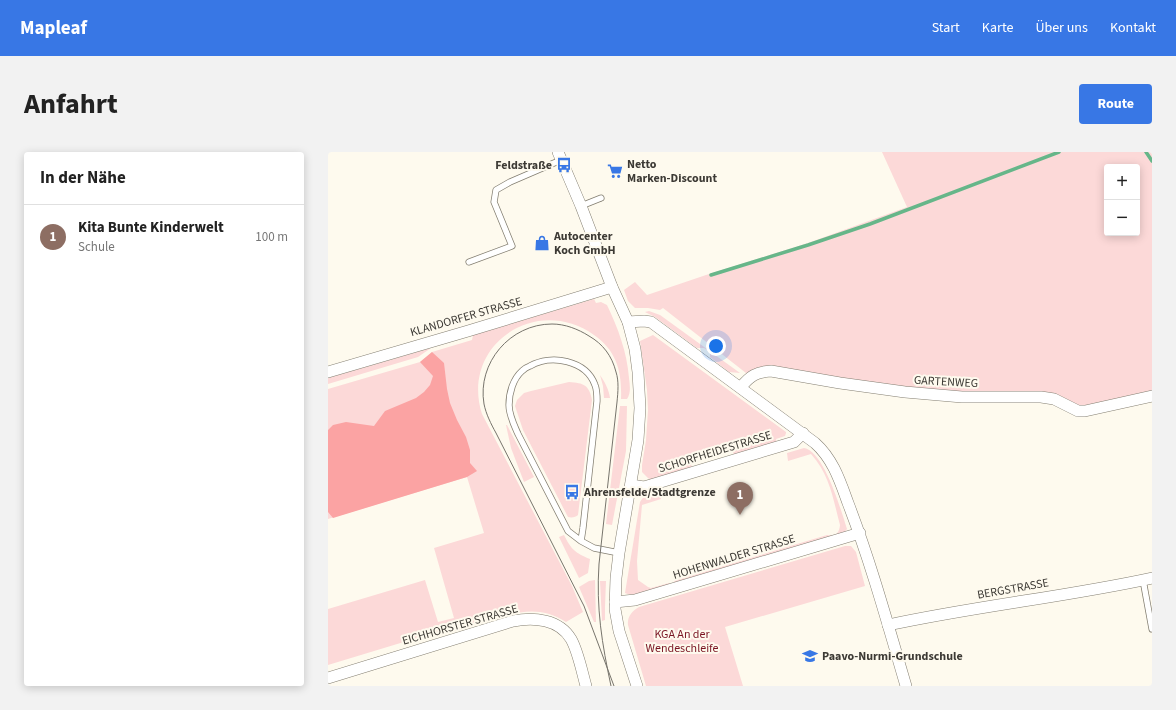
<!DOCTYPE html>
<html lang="de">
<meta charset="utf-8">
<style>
:root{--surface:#fff;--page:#f2f2f2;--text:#222;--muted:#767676;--line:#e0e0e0;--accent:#3877e5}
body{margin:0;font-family:"Source Sans 3",sans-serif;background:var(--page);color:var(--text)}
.controls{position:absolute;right:12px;top:12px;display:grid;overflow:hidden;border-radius:4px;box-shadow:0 2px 10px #0003}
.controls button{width:36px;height:36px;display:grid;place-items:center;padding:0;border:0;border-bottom:1px solid var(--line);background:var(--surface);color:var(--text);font:20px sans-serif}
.you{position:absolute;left:388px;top:194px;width:14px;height:14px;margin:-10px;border:3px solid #fff;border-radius:50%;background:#1a73e8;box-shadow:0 0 0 6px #1a73e833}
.badge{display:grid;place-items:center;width:26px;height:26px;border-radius:50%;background:var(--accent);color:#fff;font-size:13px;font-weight:700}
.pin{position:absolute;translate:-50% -33px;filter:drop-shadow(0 1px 2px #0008)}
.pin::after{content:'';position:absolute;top:21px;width:14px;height:12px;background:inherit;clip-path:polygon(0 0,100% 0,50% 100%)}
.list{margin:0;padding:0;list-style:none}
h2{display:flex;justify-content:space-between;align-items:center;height:52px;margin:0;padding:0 16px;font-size:17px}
h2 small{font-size:13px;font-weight:400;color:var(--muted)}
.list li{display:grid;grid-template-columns:26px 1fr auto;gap:12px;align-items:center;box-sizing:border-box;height:64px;padding:0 16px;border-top:1px solid var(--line)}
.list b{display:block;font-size:15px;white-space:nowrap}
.list p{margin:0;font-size:13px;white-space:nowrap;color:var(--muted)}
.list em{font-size:13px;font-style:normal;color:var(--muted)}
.map{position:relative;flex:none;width:824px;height:534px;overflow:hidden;border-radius:4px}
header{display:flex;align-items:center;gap:24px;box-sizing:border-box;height:56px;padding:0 20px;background:var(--accent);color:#fff}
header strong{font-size:19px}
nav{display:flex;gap:22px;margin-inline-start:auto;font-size:14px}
.intro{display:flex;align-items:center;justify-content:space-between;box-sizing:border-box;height:96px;padding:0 24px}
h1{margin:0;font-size:28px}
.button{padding:10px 18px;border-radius:4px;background:var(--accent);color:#fff;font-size:14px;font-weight:700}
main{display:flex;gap:24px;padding:0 24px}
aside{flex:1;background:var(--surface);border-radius:4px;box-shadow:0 2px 10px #0003}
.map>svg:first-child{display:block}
.green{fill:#fcd9d8;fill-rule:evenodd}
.forest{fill:#fba3a3}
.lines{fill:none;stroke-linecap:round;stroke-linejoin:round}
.stream{stroke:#66b689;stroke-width:3.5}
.lane-casing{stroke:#847f72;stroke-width:7}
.street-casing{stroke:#847f72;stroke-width:12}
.lane{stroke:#fff;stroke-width:5.5}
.street{stroke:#fff;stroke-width:11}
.tram{stroke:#77746c;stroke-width:1}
.labels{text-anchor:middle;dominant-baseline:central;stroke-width:4;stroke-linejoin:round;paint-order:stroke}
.poi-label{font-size:12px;font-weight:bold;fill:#3d3a35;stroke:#fefaee;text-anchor:start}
.street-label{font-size:12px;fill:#3d3a35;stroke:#fefaee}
.park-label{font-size:12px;fill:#7a1523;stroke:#fefaee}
</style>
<header>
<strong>Mapleaf</strong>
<nav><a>Start</a><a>Karte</a><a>Über uns</a><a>Kontakt</a></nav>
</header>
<div class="intro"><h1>Anfahrt</h1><a class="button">Route</a></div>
<main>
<aside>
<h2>In der Nähe<small></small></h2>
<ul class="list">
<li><span class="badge" style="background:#8d6e63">1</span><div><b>Kita Bunte Kinderwelt</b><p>Schule</p></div><em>100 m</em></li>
</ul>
</aside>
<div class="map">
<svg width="824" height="534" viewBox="0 0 824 534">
<rect width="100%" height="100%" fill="#fefaee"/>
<g class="green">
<path d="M554,0H824V241L761,255L623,240L551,233L432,217L418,221L335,156L332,158L320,156H307L300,149L296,138L307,130L319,143L378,123L480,91L579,55ZM779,15H809V81H779Z"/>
<path d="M266,147L268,151L273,150L279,153C290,176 299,200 301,226C302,234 303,241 299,247H293C294,220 289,199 266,183C208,142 132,193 154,262L244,434L255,460L238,470C210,453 190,460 161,469C145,473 130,478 114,483L112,479L0,513V457L97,428L110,470L126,466L106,396L156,381L139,325L0,367V237L92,210L104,200L144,188L145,183Z"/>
<polygon points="321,159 332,163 412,221 401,220 382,205 382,200 376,196 369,196 327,165 317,160"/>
<polygon points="325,183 458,280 458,281 457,284 448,287 449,291 406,304 404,296 362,308 364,316 323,328 320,326 314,320 314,313 318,288 320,258 319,238 312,189"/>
<polygon points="103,196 90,205 0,232 0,226"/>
<path d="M272,223C277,230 281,238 282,246H276L275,234Z"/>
<path d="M241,230C256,231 261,233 264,248L250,363C248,365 244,366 240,365L195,278L187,254L189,248L196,241L203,239Z"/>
<polygon points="292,254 299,254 298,299 284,373 278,372"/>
<polygon points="178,273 179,273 206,325 196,330 183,296"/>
<path d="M476,296C496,299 513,358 519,377L516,381L347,432L346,429L499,383C508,384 511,382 512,373C505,347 502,323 483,302L460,309L459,301Z"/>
<path d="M330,339L333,347L314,353L309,409L310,428L320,435L323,436L341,431L342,434C329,438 310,447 297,441L312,350C317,342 321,342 330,339Z"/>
<path d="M236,383C243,397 247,401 262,407L260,421L251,426L231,385Z"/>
<path d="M517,394H523L528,400L537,434L397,475L415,534H318L300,473C299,465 304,459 311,455Z"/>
<polygon points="267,428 268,470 266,470 251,435 261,429"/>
<polygon points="272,429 278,429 277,455 277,468 274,469"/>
</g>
<polygon class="forest" points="104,200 116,211 119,237 122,251 129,268 138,285 142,298 142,311 149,319 139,325 5,366 0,360 0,278 5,273 18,270 46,274 57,259 88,246 96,240 102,233 105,224 92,210"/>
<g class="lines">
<g class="stream">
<polyline points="818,0 824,9"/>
<polyline points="383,123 480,93 542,72 731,0"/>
</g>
<g class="lane-casing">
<g id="lane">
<polyline points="253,54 273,46"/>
<polyline points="141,110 184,94 166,50 168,38 182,30 233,8"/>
<path d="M253,389L255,376L269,249C269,244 269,238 267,233C258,208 223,202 202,214C199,215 196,217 194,219C185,227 181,241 181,253C181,263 186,273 190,282L240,379L253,389L266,396L291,401"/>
<polyline points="815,428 824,477"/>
</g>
</g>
<g class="street-casing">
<g id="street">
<polyline points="230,0 253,54 284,135 300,170 307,197 310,220 312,256 310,288 291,401 288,426 287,457 291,479 309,534"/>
<path d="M300,170L316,169L323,170L487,291C505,307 512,329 520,351C543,411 560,473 578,534"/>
<polyline points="0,220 140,179 284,135"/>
<path d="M413,235C422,224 428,220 443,219L512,231L577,240L634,245H713L726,247L750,259H757L824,244"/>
<polyline points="303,333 316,335 466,290 475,281"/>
<polyline points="287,450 307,448 532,381"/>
<path d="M560,473C647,454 737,445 824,426"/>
<path d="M0,526L185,469C206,465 231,467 243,487C250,499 254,520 258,534"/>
</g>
</g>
<use href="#lane" class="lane"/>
<use href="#street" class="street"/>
<path class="tram" d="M283,534C274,492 268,456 271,412L289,250C290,240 291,229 288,220C284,204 275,192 261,184C250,177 237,172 224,172C182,172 149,211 156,252C158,262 163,272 168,281L256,454L286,534"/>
</g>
<defs>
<g id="bus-bare" transform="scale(1.2)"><path d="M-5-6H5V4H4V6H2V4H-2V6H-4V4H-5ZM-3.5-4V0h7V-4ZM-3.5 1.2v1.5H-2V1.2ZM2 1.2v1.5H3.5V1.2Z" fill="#3877e5" stroke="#fefaee" stroke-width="2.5" paint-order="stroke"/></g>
<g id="supermarket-bare" transform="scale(1.2)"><path d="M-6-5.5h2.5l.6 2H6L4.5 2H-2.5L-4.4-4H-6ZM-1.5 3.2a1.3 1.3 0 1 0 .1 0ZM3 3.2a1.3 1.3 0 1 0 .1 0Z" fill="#3877e5" stroke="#fefaee" stroke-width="2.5" paint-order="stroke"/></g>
<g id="shop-bare" transform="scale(1.2)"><path d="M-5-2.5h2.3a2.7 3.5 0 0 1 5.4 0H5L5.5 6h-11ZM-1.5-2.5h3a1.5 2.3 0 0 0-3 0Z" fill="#3877e5" stroke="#fefaee" stroke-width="2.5" paint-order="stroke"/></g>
<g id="school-bare" transform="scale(1.2)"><path d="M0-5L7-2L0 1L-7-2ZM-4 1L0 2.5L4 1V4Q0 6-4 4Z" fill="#3877e5" stroke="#fefaee" stroke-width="2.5" paint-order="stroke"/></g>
</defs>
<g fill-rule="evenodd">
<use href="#bus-bare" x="236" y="13"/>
<use href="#supermarket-bare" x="287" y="19"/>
<use href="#shop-bare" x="214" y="91"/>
<use href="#bus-bare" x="244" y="340"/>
<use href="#school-bare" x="482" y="504"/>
</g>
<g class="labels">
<g class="poi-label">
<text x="299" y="12">Netto<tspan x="299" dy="14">Marken-Discount</tspan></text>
<text x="224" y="13" text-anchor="end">Feldstraße</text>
<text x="226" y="84">Autocenter<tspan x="226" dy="14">Koch GmbH</tspan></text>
<text x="256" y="340">Ahrensfelde/Stadtgrenze</text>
<text x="494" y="504">Paavo-Nurmi-Grundschule</text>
</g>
<g class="street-label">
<text transform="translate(138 165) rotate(-16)">KLANDORFER STRASSE</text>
<text transform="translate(618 230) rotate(3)">GARTENWEG</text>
<text transform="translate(387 300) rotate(-17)">SCHORFHEIDESTRASSE</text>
<text transform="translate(406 405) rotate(-17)">HOHENWALDER STRASSE</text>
<text transform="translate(685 437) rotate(-10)">BERGSTRASSE</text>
<text transform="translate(132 473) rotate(-16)">EICHHORSTER STRASSE</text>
</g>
<g class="park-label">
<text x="354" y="482">KGA An der<tspan x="354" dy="14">Wendeschleife</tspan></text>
</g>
</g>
</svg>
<div class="controls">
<button>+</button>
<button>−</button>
</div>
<div class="you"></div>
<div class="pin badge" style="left:412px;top:363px;background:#8d6e63">1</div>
</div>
</main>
